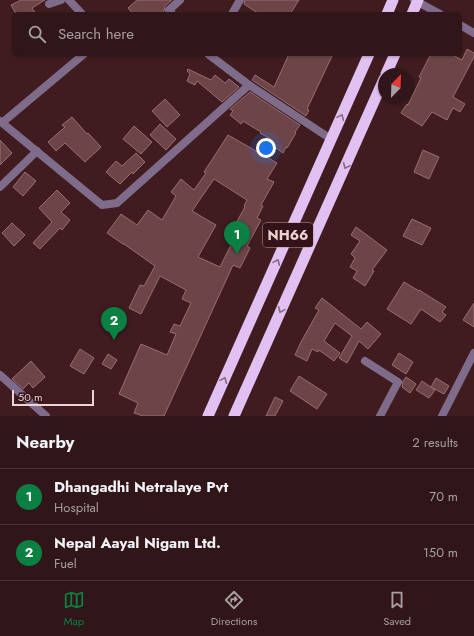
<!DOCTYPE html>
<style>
:root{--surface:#301519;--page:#3c2226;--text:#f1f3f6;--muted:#a89fa2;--line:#4b3438;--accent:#0b8043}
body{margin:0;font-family:Jost,sans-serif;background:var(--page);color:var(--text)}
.compass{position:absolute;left:378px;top:68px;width:36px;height:36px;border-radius:50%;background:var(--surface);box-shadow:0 1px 3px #0004;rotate:23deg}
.scale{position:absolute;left:12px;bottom:10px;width:82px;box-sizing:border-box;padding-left:4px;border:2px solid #ecd4d5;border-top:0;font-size:11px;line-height:14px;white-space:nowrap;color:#ecd4d5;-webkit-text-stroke:3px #351217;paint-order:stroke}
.you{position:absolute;left:266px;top:148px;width:14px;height:14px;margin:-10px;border:3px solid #fff;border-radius:50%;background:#1a73e8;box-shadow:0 0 0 6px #1a73e833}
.badge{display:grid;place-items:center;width:26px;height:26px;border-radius:50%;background:var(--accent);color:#fff;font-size:13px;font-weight:700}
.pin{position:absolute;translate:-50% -33px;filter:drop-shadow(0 1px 2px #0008)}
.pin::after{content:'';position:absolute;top:21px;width:14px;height:12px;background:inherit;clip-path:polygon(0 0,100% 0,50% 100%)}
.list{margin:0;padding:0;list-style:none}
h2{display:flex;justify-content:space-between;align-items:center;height:52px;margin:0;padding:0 16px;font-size:17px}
h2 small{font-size:13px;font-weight:400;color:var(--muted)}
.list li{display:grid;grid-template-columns:26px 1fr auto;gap:12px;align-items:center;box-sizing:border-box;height:56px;padding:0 16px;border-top:1px solid var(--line)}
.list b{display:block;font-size:15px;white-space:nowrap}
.list p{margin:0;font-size:13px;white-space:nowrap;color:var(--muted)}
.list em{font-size:13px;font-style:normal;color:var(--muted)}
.icon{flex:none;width:22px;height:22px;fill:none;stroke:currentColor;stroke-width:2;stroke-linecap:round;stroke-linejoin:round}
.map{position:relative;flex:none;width:474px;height:416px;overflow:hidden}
.search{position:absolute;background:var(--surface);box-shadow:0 1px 3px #0004;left:12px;right:12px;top:12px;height:44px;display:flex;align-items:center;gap:10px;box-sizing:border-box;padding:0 14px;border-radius:6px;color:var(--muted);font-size:15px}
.sheet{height:164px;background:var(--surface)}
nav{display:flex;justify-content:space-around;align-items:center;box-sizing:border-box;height:56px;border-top:1px solid var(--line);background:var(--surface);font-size:11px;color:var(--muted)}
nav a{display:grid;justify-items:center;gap:2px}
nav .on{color:var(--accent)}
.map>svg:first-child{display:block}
.building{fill:#6d4549;stroke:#986d71;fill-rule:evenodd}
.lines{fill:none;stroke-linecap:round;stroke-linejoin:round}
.minor{stroke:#7f6b8a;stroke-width:8}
.trunk{stroke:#e0c1f2;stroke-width:11}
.oneway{stroke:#8a6a84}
.labels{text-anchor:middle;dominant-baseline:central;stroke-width:4;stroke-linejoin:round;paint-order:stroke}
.shield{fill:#351217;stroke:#b59a9c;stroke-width:1}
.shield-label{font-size:14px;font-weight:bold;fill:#ecd4d5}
</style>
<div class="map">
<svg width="474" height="416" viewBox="0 0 474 416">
<rect width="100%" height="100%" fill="#401c21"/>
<g class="building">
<polygon points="21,0 45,0 32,8 36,14 16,14 11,5"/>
<polygon points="137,0 172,0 165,6 164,11 160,14 133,14 128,8"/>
<polygon points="245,0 299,0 290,14 259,14 244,4"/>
<polygon points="467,49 474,53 474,57 453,97 465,104 460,112 453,108 447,120 432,112 422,126 401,113 407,104 408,105 421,78 419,77 431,54 451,54 462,60"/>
<polygon points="289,54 333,54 307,109 309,110 306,116 252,80 255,75 274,87"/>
<polygon points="188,69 211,80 215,75 225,83 229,79 239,87 222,102 197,81 195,85 187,81 190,74 187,71"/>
<polygon points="250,92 300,125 295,132 296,133 287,148 286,147 283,153 270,144 272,140 260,133 261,132 243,121 241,124 230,115 233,111 230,109"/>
<polygon points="165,99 180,115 167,127 152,111"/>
<polygon points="72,117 87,134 88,133 101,147 85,162 65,143 56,151 48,142 65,127 62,125"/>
<polygon points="160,124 176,139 166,150 150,135"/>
<polygon points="134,126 152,142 141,154 123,139"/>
<path d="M228,135L277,163L267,179L274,182L261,205L263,206L257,218L261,220L247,246L250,248L240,268L233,265L164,416H143L134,413L138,403L119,394L141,344L167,355L176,334L170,332L174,324L180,326L191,303L182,299L186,290L160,276L141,314L129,308L140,285L144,286L155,266L124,244H123L107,233L121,214L137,225L148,210L162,220L176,196L171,192L181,179L194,190L206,173L204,172ZM214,179L247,200L244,206L245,207L231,232L236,235L220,267L198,257L216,225L192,211Z"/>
<polygon points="0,140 12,153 0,165"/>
<polygon points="423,150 439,157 429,179 414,172"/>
<polygon points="136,153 145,162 133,174 132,172 120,184 106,172 116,161 122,166"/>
<polygon points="25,172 36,181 23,196 13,187"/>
<polygon points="57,190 70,203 61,212 70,220 62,230 60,228 40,249 33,243 52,222 39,208"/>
<polygon points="412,219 431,228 422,245 403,236"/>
<polygon points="12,223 25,235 14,246 2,233"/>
<polygon points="356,227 387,250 372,270 374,271 365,286 353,278 357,271 350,267 355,258 351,254 360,241 351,235"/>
<polygon points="404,282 419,291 419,290 446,307 442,312 446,315 440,322 421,309 411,324 387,309"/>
<polygon points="322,298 361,329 367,322 381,334 368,349 359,341 347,363 339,358 352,336 335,323 324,341 340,353 334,361 319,350 318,352 312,349 307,361 295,355 301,342 319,310 315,308"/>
<polygon points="474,303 474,327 463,320"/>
<polygon points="80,349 94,358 84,374 70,366"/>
<polygon points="399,353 413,362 406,374 392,365"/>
<polygon points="108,354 117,360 111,369 102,364"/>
<polygon points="31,361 45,377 33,388 29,383 23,389 12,379"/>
<polygon points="299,376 327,394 317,409 290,391"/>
<polygon points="406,377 416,384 410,393 402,387 403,381"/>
<polygon points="436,378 449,386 444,394 431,387"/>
<polygon points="422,381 435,390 429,398 416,390"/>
<polygon points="275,397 283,401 275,416 266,416"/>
</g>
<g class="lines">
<g class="minor">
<polyline points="69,0 82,14"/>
<polyline points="414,0 440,14"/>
<polyline points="49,4 61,0"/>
<polyline points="172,14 169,10 180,0"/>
<polyline points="232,14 240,0"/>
<polyline points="460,25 474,33"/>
<polyline points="208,54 249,85"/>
<polyline points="0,121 102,205 117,203 249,85 331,139"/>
<polyline points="3,122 84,54"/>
<polyline points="0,187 37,151"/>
<polyline points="365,361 398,382 380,416"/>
<polyline points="0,375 46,416"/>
<polyline points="442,416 474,353"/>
</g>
<g class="trunk">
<polyline points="387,14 393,0"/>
<polyline points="412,14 418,0"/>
<polyline points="386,74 395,54"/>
<polyline points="208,416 369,54"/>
<polyline points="234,416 384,79"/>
</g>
</g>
<defs><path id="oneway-chevron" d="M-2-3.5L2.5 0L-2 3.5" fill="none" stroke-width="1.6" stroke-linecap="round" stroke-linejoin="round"/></defs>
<g class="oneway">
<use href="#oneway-chevron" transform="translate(341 117) rotate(-66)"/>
<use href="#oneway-chevron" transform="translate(346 166) rotate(114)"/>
<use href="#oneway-chevron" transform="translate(277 262) rotate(-66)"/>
<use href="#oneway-chevron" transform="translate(281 310) rotate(114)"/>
<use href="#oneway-chevron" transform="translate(224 380) rotate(-66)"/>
</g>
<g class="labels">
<rect class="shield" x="263" y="223" width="50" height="24" rx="3"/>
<g class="shield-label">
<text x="288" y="235">NH66</text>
</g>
</g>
</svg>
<svg class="compass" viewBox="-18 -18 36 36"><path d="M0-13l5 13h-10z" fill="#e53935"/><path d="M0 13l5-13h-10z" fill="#a89fa2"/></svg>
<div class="scale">50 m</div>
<div class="you"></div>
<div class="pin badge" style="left:237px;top:254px">1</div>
<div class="pin badge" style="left:114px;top:340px">2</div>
<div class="search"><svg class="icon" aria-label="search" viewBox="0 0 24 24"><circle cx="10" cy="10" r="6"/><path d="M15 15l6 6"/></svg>Search here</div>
</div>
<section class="sheet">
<h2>Nearby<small>2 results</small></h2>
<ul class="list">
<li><span class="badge">1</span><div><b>Dhangadhi Netralaye Pvt</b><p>Hospital</p></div><em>70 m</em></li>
<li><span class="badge">2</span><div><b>Nepal Aayal Nigam Ltd.</b><p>Fuel</p></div><em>150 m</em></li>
</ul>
</section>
<nav>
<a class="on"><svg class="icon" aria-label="map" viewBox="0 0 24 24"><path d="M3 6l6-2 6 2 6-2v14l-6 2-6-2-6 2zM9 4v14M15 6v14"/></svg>Map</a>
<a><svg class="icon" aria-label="directions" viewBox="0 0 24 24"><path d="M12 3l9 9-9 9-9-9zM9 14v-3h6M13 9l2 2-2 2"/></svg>Directions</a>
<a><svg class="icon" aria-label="saved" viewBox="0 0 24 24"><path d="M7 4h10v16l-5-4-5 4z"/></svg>Saved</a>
</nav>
